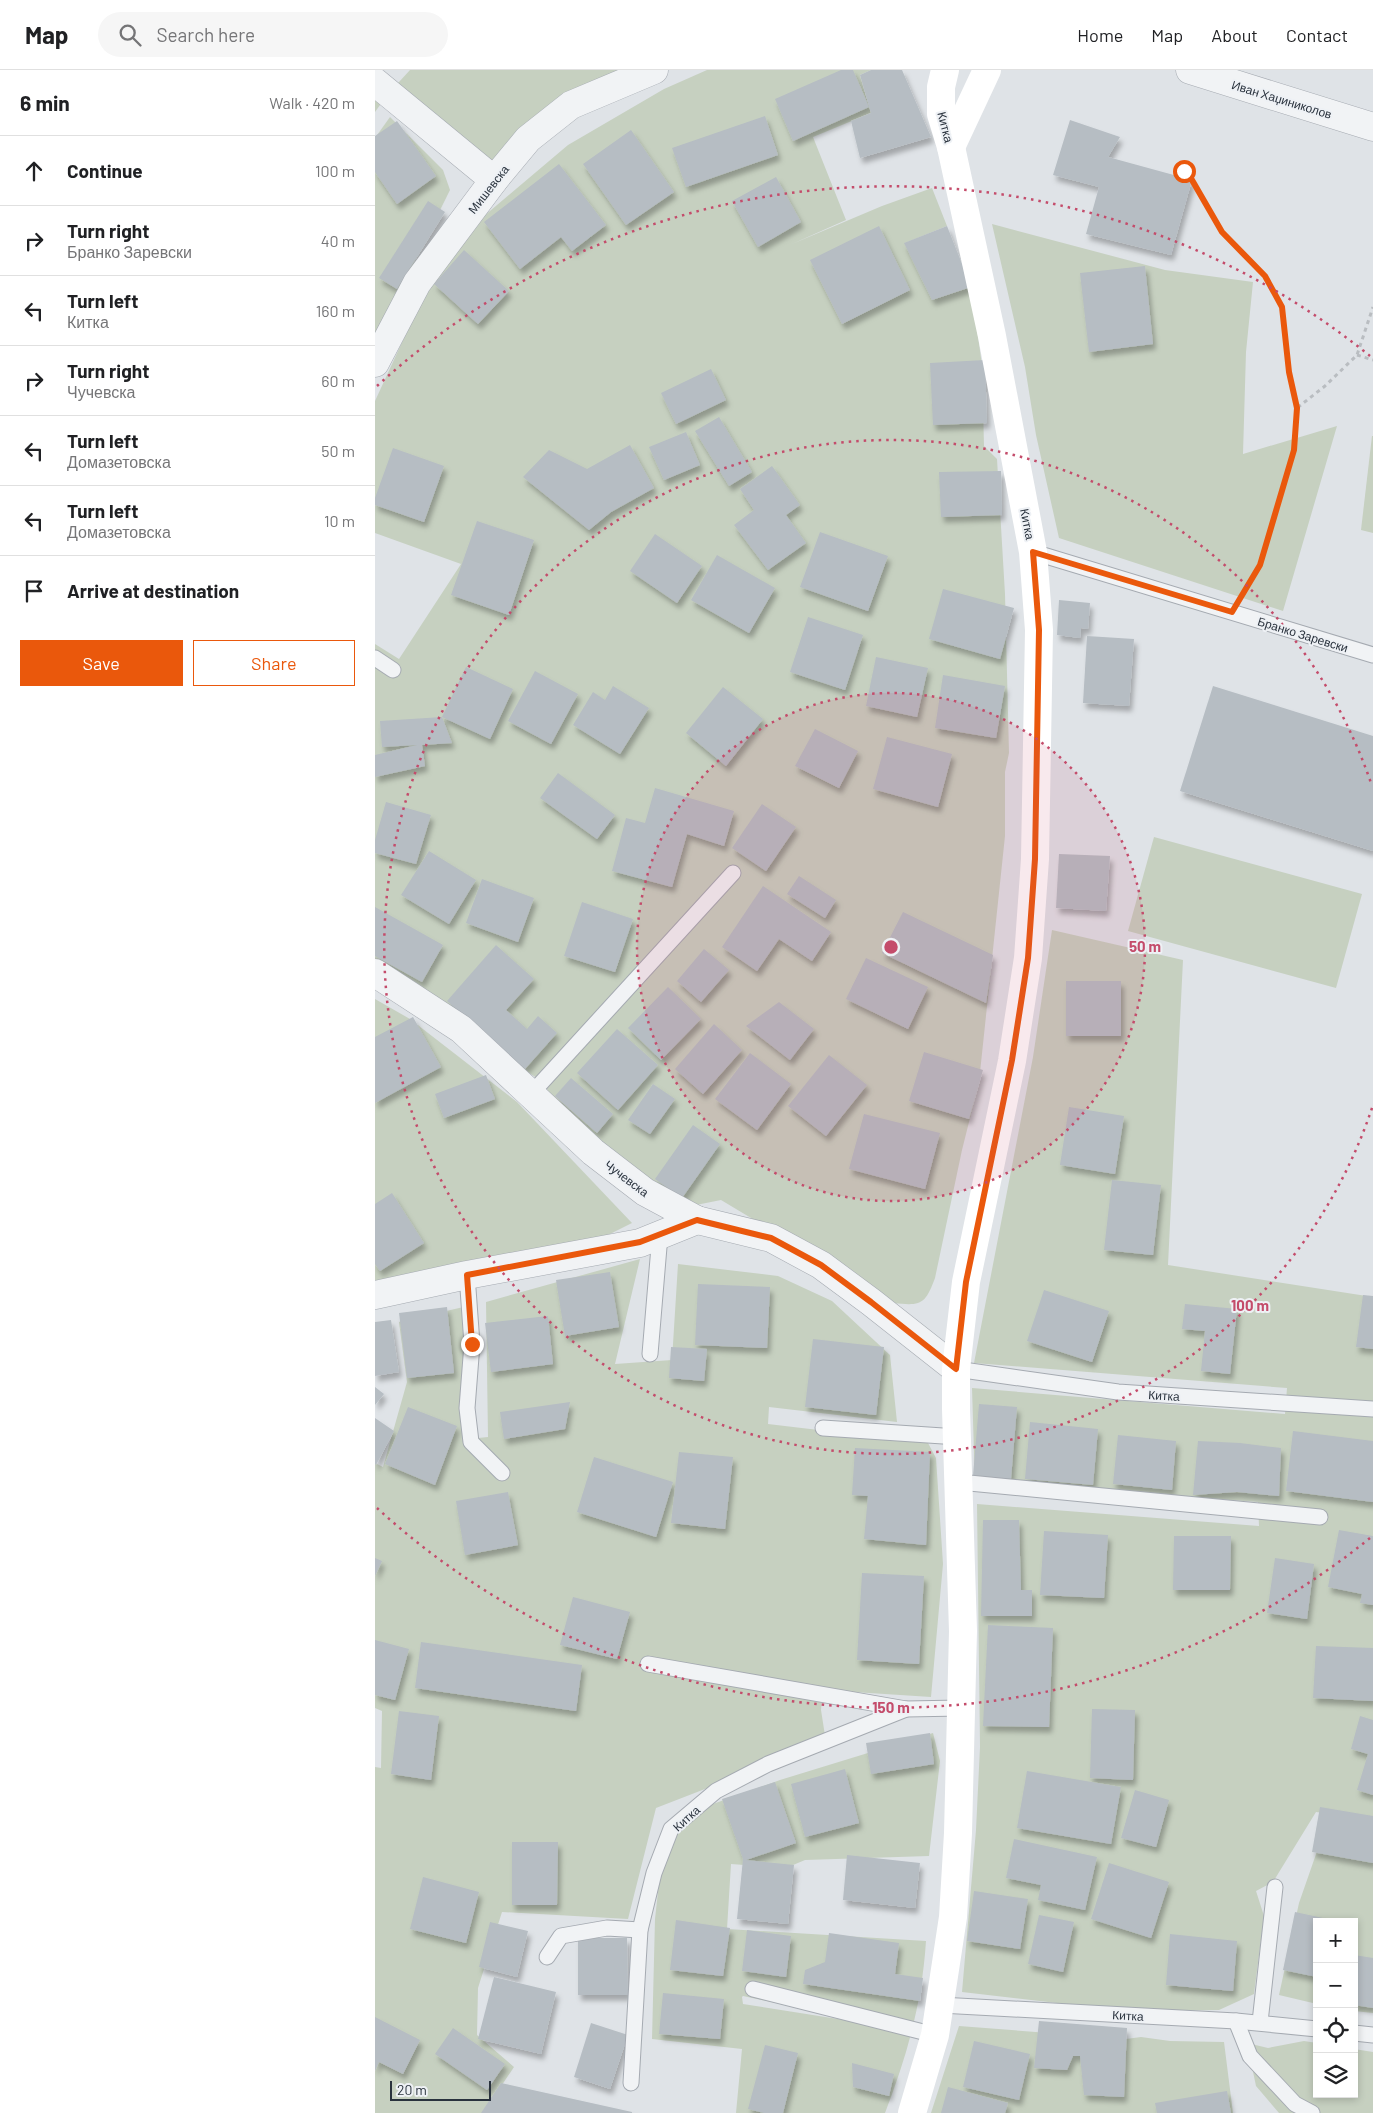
<!DOCTYPE html>
<meta charset="utf-8">
<style>
:root{--surface:#fff;--page:#f6f6f6;--text:#202124;--muted:#757577;--line:#e0e0e0;--accent:#ea580c}
body{margin:0;font-family:Barlow,sans-serif;background:var(--page);color:var(--text)}
.controls{position:absolute;right:15px;bottom:15px;display:grid;overflow:hidden;border-radius:0px;box-shadow:0 2px 8px #0003}
.controls button{width:45px;height:45px;display:grid;place-items:center;padding:0;border:0;border-bottom:1px solid var(--line);background:var(--surface);color:var(--text);font:25px sans-serif}
.scale{position:absolute;left:15px;bottom:12px;width:101px;box-sizing:border-box;padding-left:5px;border:2px solid #29323d;border-top:0;font-size:14px;line-height:18px;white-space:nowrap;color:#29323d;-webkit-text-stroke:4px #eef1f5;paint-order:stroke}
.stop{position:absolute;width:15px;height:15px;margin:-11px;border:4px solid #ea580c;border-radius:50%;background:#fff}
.stop.end{background:#ea580c;border-color:#fff;box-shadow:0 1px 5px #0008}
.list{margin:0;padding:0;list-style:none}
h2{display:flex;justify-content:space-between;align-items:center;height:65px;margin:0;padding:0 20px;font-size:21px}
h2 small{font-size:16px;font-weight:400;color:var(--muted)}
.list li{display:grid;grid-template-columns:32px 1fr auto;gap:15px;align-items:center;box-sizing:border-box;height:70px;padding:0 20px;border-top:1px solid var(--line)}
.list b{display:block;font-size:19px;white-space:nowrap}
.list p{margin:0;font-size:16px;white-space:nowrap;color:var(--muted)}
.list em{font-size:16px;font-style:normal;color:var(--muted)}
.actions{display:flex;gap:10px;padding:15px 20px}
.actions a{flex:1;padding:11px 0;border:1px solid var(--accent);border-radius:0px;text-align:center;font-size:18px;color:var(--accent)}
.actions .main{background:var(--accent);color:#fff}
.icon{flex:none;width:28px;height:28px;fill:none;stroke:currentColor;stroke-width:2;stroke-linecap:round;stroke-linejoin:round}
.map{position:relative;flex:none;width:998px;height:2043px;overflow:hidden}
header{display:flex;align-items:center;gap:30px;box-sizing:border-box;height:70px;padding:0 25px;background:var(--surface);border-bottom:1px solid var(--line)}
header strong{font-size:24px}
nav{display:flex;gap:28px;margin-inline-start:auto;font-size:18px}
.search{width:350px;height:45px;background:var(--page);display:flex;align-items:center;gap:12px;box-sizing:border-box;padding:0 18px;border-radius:28px;color:var(--muted);font-size:19px}
main{display:flex}
aside{flex:1;background:var(--surface)}
.map>svg:first-child{display:block}
.green{fill:#c6d0c0;fill-rule:evenodd}
.building{fill:#b6bdc3;filter:url(#shadow)}
.lines{fill:none;stroke-linecap:round;stroke-linejoin:round}
.service-casing{stroke:#a5aab1;stroke-width:17}
.minor-casing{stroke:#a5aab1;stroke-width:29}
.path{stroke:#b9bdc1;stroke-width:3;stroke-dasharray:4 4;stroke-linecap:butt}
.service{stroke:#f1f3f5;stroke-width:15}
.minor{stroke:#f1f3f5;stroke-width:28}
.secondary{stroke:#fff;stroke-width:28}
.route{stroke:#ea580c;stroke-width:6}
.ring{fill:none;stroke:#c44c6b;stroke-width:2.5;stroke-dasharray:2.5 5}
.labels{text-anchor:middle;dominant-baseline:central;stroke-width:4;stroke-linejoin:round;paint-order:stroke}
.street-label{font-size:12px;fill:#29323d;stroke:#eef1f5}
.centre{fill:#c44c6b;stroke:#eef1f5;stroke-width:2.5}
.ring-label{font-size:15px;text-anchor:middle;font-weight:bold;fill:#c44c6b;stroke:#eef1f5;stroke-width:4;stroke-linejoin:round;paint-order:stroke}
</style>
<header>
<strong>Map</strong>
<div class="search"><svg class="icon" aria-label="search" viewBox="0 0 24 24"><circle cx="10" cy="10" r="6"/><path d="M15 15l6 6"/></svg>Search here</div>
<nav><a>Home</a><a>Map</a><a>About</a><a>Contact</a></nav>
</header>
<main>
<aside>
<h2>6 min<small>Walk · 420 m</small></h2>
<ul class="list">
<li><svg class="icon" aria-label="ahead" viewBox="0 0 24 24"><path d="M12 20V5M6 11l6-6 6 6"/></svg><div><b>Continue</b></div><em>100 m</em></li>
<li><svg class="icon" aria-label="right" viewBox="0 0 24 24"><path d="M7 20v-9h11M14 6l5 5-5 5"/></svg><div><b>Turn right</b><p>Бранко Заревски</p></div><em>40 m</em></li>
<li><svg class="icon" aria-label="left" viewBox="0 0 24 24"><path d="M17 20v-9H6M10 6l-5 5 5 5"/></svg><div><b>Turn left</b><p>Китка</p></div><em>160 m</em></li>
<li><svg class="icon" aria-label="right" viewBox="0 0 24 24"><path d="M7 20v-9h11M14 6l5 5-5 5"/></svg><div><b>Turn right</b><p>Чучевска</p></div><em>60 m</em></li>
<li><svg class="icon" aria-label="left" viewBox="0 0 24 24"><path d="M17 20v-9H6M10 6l-5 5 5 5"/></svg><div><b>Turn left</b><p>Домазетовска</p></div><em>50 m</em></li>
<li><svg class="icon" aria-label="left" viewBox="0 0 24 24"><path d="M17 20v-9H6M10 6l-5 5 5 5"/></svg><div><b>Turn left</b><p>Домазетовска</p></div><em>10 m</em></li>
<li><svg class="icon" aria-label="arrive" viewBox="0 0 24 24"><path d="M6 21V4h12l-3 4 3 4H6"/></svg><div><b>Arrive at destination</b></div></li>
</ul>
<div class="actions"><a class="main">Save</a><a>Share</a></div>
</aside>
<div class="map">
<svg width="998" height="2043" viewBox="0 0 998 2043">
<defs>
<filter id="shadow"><feDropShadow dx="3" dy="5.5" stdDeviation="2.5" flood-color="#0004"/></filter>
</defs>
<rect width="100%" height="100%" fill="#dfe3e7"/>
<g class="green">
<polygon points="35,0 279,0 196,35 119,110 13,24 0,42 0,12 13,24"/>
<path d="M332,0H496L485,5L496,43L438,67L471,150L417,174L507,136L557,118L572,156L530,173L596,217L607,295L609,376L622,389L630,524L634,683L630,702V766L604,1012L587,1080L560,1208C550,1235 546,1236 518,1233L346,1130L316,1136L279,1113L232,1078L180,1030L165,1010L79,955L0,891V574L24,589L86,494L0,463V331L41,242L89,163L193,75L289,19Z"/>
<polygon points="15,47 68,100 75,120 25,221 0,265 0,68"/>
<polygon points="617,154 790,200 878,212 871,282 868,384 962,356 908,541 684,468 661,365 650,297"/>
<polygon points="997,366 998,366 998,463 986,460"/>
<polygon points="779,767 987,824 961,918 753,861"/>
<polygon points="677,860 808,890 793,1195 998,1227 998,1943 979,1941 979,1852 942,1852 942,1934 904,1925 924,1833 955,1744 941,1742 898,1812 881,1821 889,1846 879,1924 844,1940 783,1941 699,1935 587,1922 601,1760 605,1677 602,1434 884,1456 883,1432 740,1422 600,1416 597,1318 910,1344 912,1318 599,1293 658,987"/>
<polygon points="0,929 35,949 142,1032 257,1153 199,1182 0,1222"/>
<polygon points="265,1189 240,1294 297,1290 303,1194 403,1206 457,1231 515,1285 522,1352 394,1337 393,1354 553,1373 561,1388 568,1494 556,1627 448,1620 446,1640 451,1672 281,1738 253,1849 127,1842 103,1918 102,1965 139,1997 108,2043 0,2043 0,1697 6,1698 7,1641 0,1638 0,1393 8,1397 32,1312 24,1252 97,1235 93,1369 113,1367 111,1232"/>
<path d="M558,1663L565,1691L554,1786L430,1790L411,1798L356,1794L352,1859L551,1871C547,1933 532,1986 510,2043H361L367,1979L277,1969L280,1849L286,1795L305,1754L335,1735L405,1710ZM367,1927L368,1926L520,1958L368,1934Z"/>
<polygon points="584,1956 751,1969 766,1967 795,1971 849,1972 858,2043 556,2043"/>
<polygon points="929,1971 942,1973 942,2024 979,2024 979,1979 998,1982 998,2043 904,2043 881,2016 872,1973 893,1978"/>
</g>
<g class="building">
<polygon points="466,0 478,0 494,37 418,71 400,29"/>
<polygon points="496,0 527,0 556,67 485,88 476,51 496,43 485,5"/>
<polygon points="390,46 403,85 311,117 297,78"/>
<polygon points="695,50 745,67 733,87 817,110 796,185 711,164 724,117 678,105"/>
<polygon points="22,51 61,106 22,134 0,102 0,66"/>
<polygon points="256,60 299,122 251,155 208,94"/>
<polygon points="184,94 231,155 197,181 186,167 145,199 109,152"/>
<polygon points="401,107 426,152 383,177 357,131"/>
<polygon points="53,131 70,142 22,219 4,208"/>
<polygon points="504,156 535,220 467,254 435,190"/>
<polygon points="572,156 596,217 557,230 529,173"/>
<polygon points="89,180 134,221 103,254 59,214"/>
<polygon points="770,196 778,274 714,282 705,203"/>
<polygon points="610,290 612,353 558,355 555,293"/>
<polygon points="336,299 351,330 301,354 286,323"/>
<polygon points="344,347 377,402 354,416 320,361"/>
<polygon points="311,362 325,395 289,410 274,377"/>
<polygon points="255,375 279,418 236,442 214,460 148,407 174,380 212,399"/>
<polygon points="18,378 69,396 49,452 0,435 0,428"/>
<polygon points="397,396 425,435 411,445 431,473 393,500 359,455 379,440 365,419"/>
<polygon points="626,401 627,445 566,447 564,402"/>
<polygon points="102,451 159,470 134,545 76,525"/>
<polygon points="445,462 513,486 493,541 425,517"/>
<polygon points="280,464 327,496 302,533 255,501"/>
<polygon points="342,485 400,518 374,563 316,530"/>
<polygon points="568,519 639,538 625,589 554,569"/>
<polygon points="684,530 715,533 713,559 706,558 705,568 682,565"/>
<polygon points="433,547 488,565 470,620 415,602"/>
<polygon points="712,566 759,569 754,636 708,633"/>
<polygon points="501,587 553,598 542,647 491,636"/>
<polygon points="91,597 138,619 115,669 67,647"/>
<polygon points="160,601 203,624 176,674 133,651"/>
<polygon points="568,605 630,616 621,668 560,658"/>
<polygon points="238,616 274,638 245,684 198,655 218,622 230,630"/>
<polygon points="838,616 998,666 998,781 805,721"/>
<polygon points="348,617 388,649 351,696 311,663"/>
<polygon points="67,647 77,673 47,675 50,696 0,707 0,685 42,675 7,677 5,651"/>
<polygon points="440,659 483,681 464,718 420,696"/>
<polygon points="512,667 577,684 563,737 498,719"/>
<polygon points="183,703 240,745 222,769 165,728"/>
<polygon points="280,718 359,741 349,776 312,764 297,817 237,801 251,748 270,753"/>
<polygon points="11,732 56,745 41,794 0,783 0,770"/>
<polygon points="387,734 421,757 391,801 357,778"/>
<polygon points="54,781 101,810 74,854 26,825"/>
<polygon points="684,784 735,786 731,841 681,838"/>
<polygon points="424,806 461,830 450,848 412,824"/>
<polygon points="107,809 159,828 143,872 91,853"/>
<polygon points="388,816 456,862 437,891 404,869 382,901 347,877"/>
<polygon points="207,832 258,849 240,902 189,886"/>
<polygon points="0,837 68,875 47,912 0,886"/>
<polygon points="528,842 618,885 611,933 507,883"/>
<polygon points="121,875 159,909 131,940 152,959 163,946 182,963 150,999 72,931"/>
<polygon points="329,879 354,900 326,932 302,911"/>
<polygon points="491,888 553,917 533,959 471,929"/>
<rect x="691" y="911" width="55" height="55"/>
<polygon points="293,917 326,949 286,990 253,958"/>
<polygon points="404,932 439,959 415,990 371,956"/>
<polygon points="38,947 66,997 0,1033 0,967"/>
<polygon points="339,954 367,980 328,1024 300,999"/>
<polygon points="242,959 283,995 243,1040 202,1003"/>
<polygon points="549,982 608,1000 594,1049 534,1031"/>
<polygon points="375,983 416,1014 382,1060 340,1029"/>
<polygon points="454,985 492,1015 451,1066 413,1036"/>
<polygon points="111,1005 120,1029 69,1048 60,1024"/>
<polygon points="196,1008 238,1044 222,1063 180,1026"/>
<polygon points="278,1014 300,1029 275,1064 253,1050"/>
<polygon points="694,1037 749,1046 740,1104 685,1095"/>
<polygon points="489,1044 565,1063 550,1119 474,1099"/>
<polygon points="318,1055 345,1074 307,1128 280,1109"/>
<polygon points="737,1110 786,1115 778,1185 729,1180"/>
<polygon points="17,1123 49,1173 5,1201 0,1194 0,1134"/>
<polygon points="235,1202 244,1257 190,1266 181,1210"/>
<polygon points="323,1214 395,1217 392,1278 320,1275"/>
<polygon points="669,1220 734,1241 717,1292 652,1271"/>
<polygon points="988,1225 998,1226 998,1279 981,1277"/>
<polygon points="810,1234 862,1239 855,1304 826,1301 830,1261 807,1259"/>
<polygon points="72,1237 79,1303 32,1308 24,1243"/>
<polygon points="173,1246 178,1294 116,1302 110,1253"/>
<polygon points="16,1250 24,1302 0,1306 0,1252"/>
<polygon points="438,1269 509,1277 501,1345 430,1337"/>
<polygon points="296,1277 332,1279 329,1311 294,1308"/>
<polygon points="0,1317 9,1324 0,1335"/>
<polygon points="195,1332 190,1359 129,1369 125,1342"/>
<polygon points="604,1334 642,1337 636,1409 598,1406"/>
<polygon points="33,1337 82,1356 60,1415 10,1394"/>
<polygon points="0,1348 19,1361 1,1395 0,1394"/>
<polygon points="655,1352 723,1359 718,1415 650,1409"/>
<polygon points="918,1361 998,1371 998,1432 911,1421"/>
<polygon points="743,1365 801,1371 797,1420 738,1414"/>
<polygon points="823,1371 865,1373 906,1378 904,1426 862,1422 818,1425"/>
<polygon points="480,1378 555,1382 551,1475 489,1469 493,1426 477,1425"/>
<polygon points="304,1382 358,1387 350,1459 296,1453"/>
<polygon points="219,1387 298,1412 281,1467 202,1442"/>
<polygon points="133,1422 143,1475 90,1485 81,1431"/>
<polygon points="608,1450 644,1450 646,1520 657,1520 657,1546 606,1546"/>
<polygon points="964,1460 998,1466 998,1535 985,1533 987,1524 953,1517"/>
<polygon points="669,1461 733,1465 729,1528 665,1525"/>
<polygon points="799,1466 856,1466 855,1520 798,1520"/>
<polygon points="0,1488 7,1491 0,1506"/>
<polygon points="900,1488 939,1494 932,1549 892,1543"/>
<polygon points="487,1503 549,1506 544,1594 482,1590"/>
<polygon points="198,1527 255,1542 242,1589 185,1575"/>
<polygon points="613,1555 678,1558 674,1657 608,1656"/>
<polygon points="0,1570 34,1579 20,1630 0,1625"/>
<polygon points="46,1572 207,1595 201,1641 40,1618"/>
<polygon points="941,1576 998,1578 998,1631 938,1628"/>
<polygon points="717,1639 760,1640 758,1710 715,1708"/>
<polygon points="24,1641 64,1646 56,1710 16,1704"/>
<polygon points="985,1646 998,1650 998,1725 982,1720 993,1684 976,1679"/>
<polygon points="555,1663 559,1694 496,1704 491,1673"/>
<polygon points="470,1699 484,1753 430,1767 416,1714"/>
<polygon points="652,1701 746,1717 736,1774 642,1758"/>
<polygon points="400,1712 421,1773 371,1790 419,1795 413,1854 362,1849 368,1789 347,1729"/>
<polygon points="760,1720 794,1730 781,1777 746,1768"/>
<polygon points="945,1737 998,1746 998,1793 937,1782"/>
<polygon points="639,1769 722,1787 710,1840 663,1830 666,1815 631,1808"/>
<polygon points="137,1772 183,1772 182,1835 137,1835"/>
<polygon points="472,1785 545,1793 540,1838 468,1830"/>
<polygon points="734,1793 794,1812 776,1868 716,1849"/>
<polygon points="48,1807 104,1822 91,1873 35,1859"/>
<polygon points="599,1821 653,1829 645,1879 592,1871"/>
<polygon points="920,1842 962,1851 942,1852 942,1907 908,1900"/>
<polygon points="664,1845 699,1852 688,1902 653,1894"/>
<polygon points="301,1850 355,1858 348,1906 295,1900"/>
<polygon points="115,1852 153,1861 142,1907 104,1897"/>
<polygon points="372,1860 416,1866 411,1907 367,1901"/>
<polygon points="454,1863 524,1873 520,1904 548,1908 545,1931 428,1914 430,1900 450,1892"/>
<polygon points="795,1864 862,1871 858,1921 791,1915"/>
<polygon points="203,1868 252,1868 253,1925 203,1925"/>
<polygon points="979,1885 998,1888 998,1938 979,1935"/>
<polygon points="119,1907 181,1922 166,1984 103,1969"/>
<polygon points="288,1923 349,1929 345,1969 284,1964"/>
<polygon points="0,1947 45,1970 28,2004 4,1992 0,2001"/>
<polygon points="664,1951 752,1958 749,2027 709,2025 705,1986 698,1986 692,2000 659,1998"/>
<polygon points="216,1953 253,1965 235,2019 199,2007"/>
<polygon points="78,1958 130,1994 112,2020 60,1984"/>
<polygon points="599,1971 655,1984 644,2030 588,2017"/>
<polygon points="390,1975 423,1983 408,2043 389,2043 373,2039"/>
<polygon points="477,1993 519,2004 514,2026 478,2017"/>
<polygon points="126,2013 257,2042 257,2043 106,2043"/>
<polygon points="573,2017 633,2033 630,2043 566,2043"/>
<polygon points="852,2021 856,2043 782,2043 780,2033"/>
</g>
<g class="lines">
<g class="service-casing">
<g id="service">
<polyline points="658,482 998,585"/>
<polyline points="0,588 18,600"/>
<polyline points="156,1024 358,803"/>
<polyline points="92,1205 97,1274 92,1338 96,1372 127,1403"/>
<polyline points="275,1284 285,1165"/>
<polyline points="581,1299 743,1322 998,1339"/>
<polyline points="448,1358 583,1367"/>
<polyline points="584,1412 945,1447"/>
<polyline points="273,1594 531,1639 586,1638"/>
<polyline points="172,1887 186,1866 232,1858 265,1860"/>
<polyline points="378,1919 560,1965"/>
<polyline points="565,1935 861,1951 942,1959"/>
<polyline points="861,1951 875,1986 920,2034 937,2043"/>
<polyline points="885,1952 900,1817"/>
<polyline points="979,1963 998,1965"/>
<polyline points="256,2013 265,1860 279,1803 296,1759 341,1721 393,1694 531,1639"/>
</g>
</g>
<g class="minor-casing">
<g id="minor">
<polyline points="815,0 998,57"/>
<polyline points="0,12 119,110"/>
<polyline points="0,293 42,213 119,110 153,69 196,35 279,0"/>
<polyline points="0,903 86,959 218,1082 270,1122 322,1150 396,1168 446,1195 496,1232 581,1299"/>
<polyline points="0,1225 92,1205 265,1173 322,1150"/>
</g>
</g>
<g class="path">
<polyline points="809,101 817,110 847,162 890,206 907,237 914,302 922,338"/>
<polyline points="982,285 998,290"/>
<polyline points="870,520 885,495 919,380 922,338 950,316 982,285 998,237"/>
</g>
<use href="#service" class="service"/>
<use href="#minor" class="minor"/>
<g class="secondary">
<polyline points="576,77 612,0"/>
<polyline points="537,2043 560,1965 578,1847 583,1763 588,1561 581,1339 581,1299 591,1212 637,991 653,888 660,789 664,560 658,482 617,266 576,77 566,44 566,17 570,0"/>
</g>
</g>
<g class="lines">
<polyline class="route" points="97,1274 92,1205 265,1172 322,1150 396,1168 446,1195 496,1232 581,1299 591,1212 637,990 653,888 660,789 664,560 658,482 857,542 885,495 919,380 922,338 914,302 907,237 890,206 847,162 817,110 809,101"/>
</g>
<circle cx="516" cy="877" r="254" fill="#c44c6b" fill-opacity=".12"/>
<g class="ring">
<circle cx="516" cy="877" r="254"/>
<path d="M997 1038A507 507 0 1 1 997 716"/>
<path d="M995 1468A761 761 0 0 1 2 1438M2 316A761 761 0 0 1 995 286"/>
</g>
<g class="labels">
<g class="street-label">
<text transform="translate(907 29) rotate(17)">Иван Хаџиниколов</text>
<text transform="translate(571 57) rotate(76)">Китка</text>
<text transform="translate(113 119) rotate(-52)">Мишевска</text>
<text transform="translate(653 454) rotate(79)">Китка</text>
<text transform="translate(928 564) rotate(17)">Бранко Заревски</text>
<text transform="translate(252 1108) rotate(37)">Чучевска</text>
<text transform="translate(789 1325) rotate(4)">Китка</text>
<text transform="translate(311 1748) rotate(-42)">Китка</text>
<text transform="translate(753 1945) rotate(3)">Китка</text>
</g>
</g>
<circle cx="516" cy="877" r="8" class="centre"/>
<g class="ring-label">
<text x="770" y="882">50 m</text>
<text x="875" y="1241">100 m</text>
<text x="516" y="1643">150 m</text>
</g>
</svg>
<div class="controls">
<button>+</button>
<button>−</button>
<button><svg class="icon" aria-label="locate" viewBox="0 0 24 24"><circle cx="12" cy="12" r="6"/><path d="M12 2v4M12 18v4M2 12h4M18 12h4"/></svg></button>
<button><svg class="icon" aria-label="layers" viewBox="0 0 24 24"><path d="M12 4l9 5-9 5-9-5zM3 14l9 5 9-5"/></svg></button>
</div>
<div class="scale">20 m</div>
<div class="stop" style="left:809px;top:101px"></div>
<div class="stop end" style="left:97px;top:1274px"></div>
</div>
</main>
